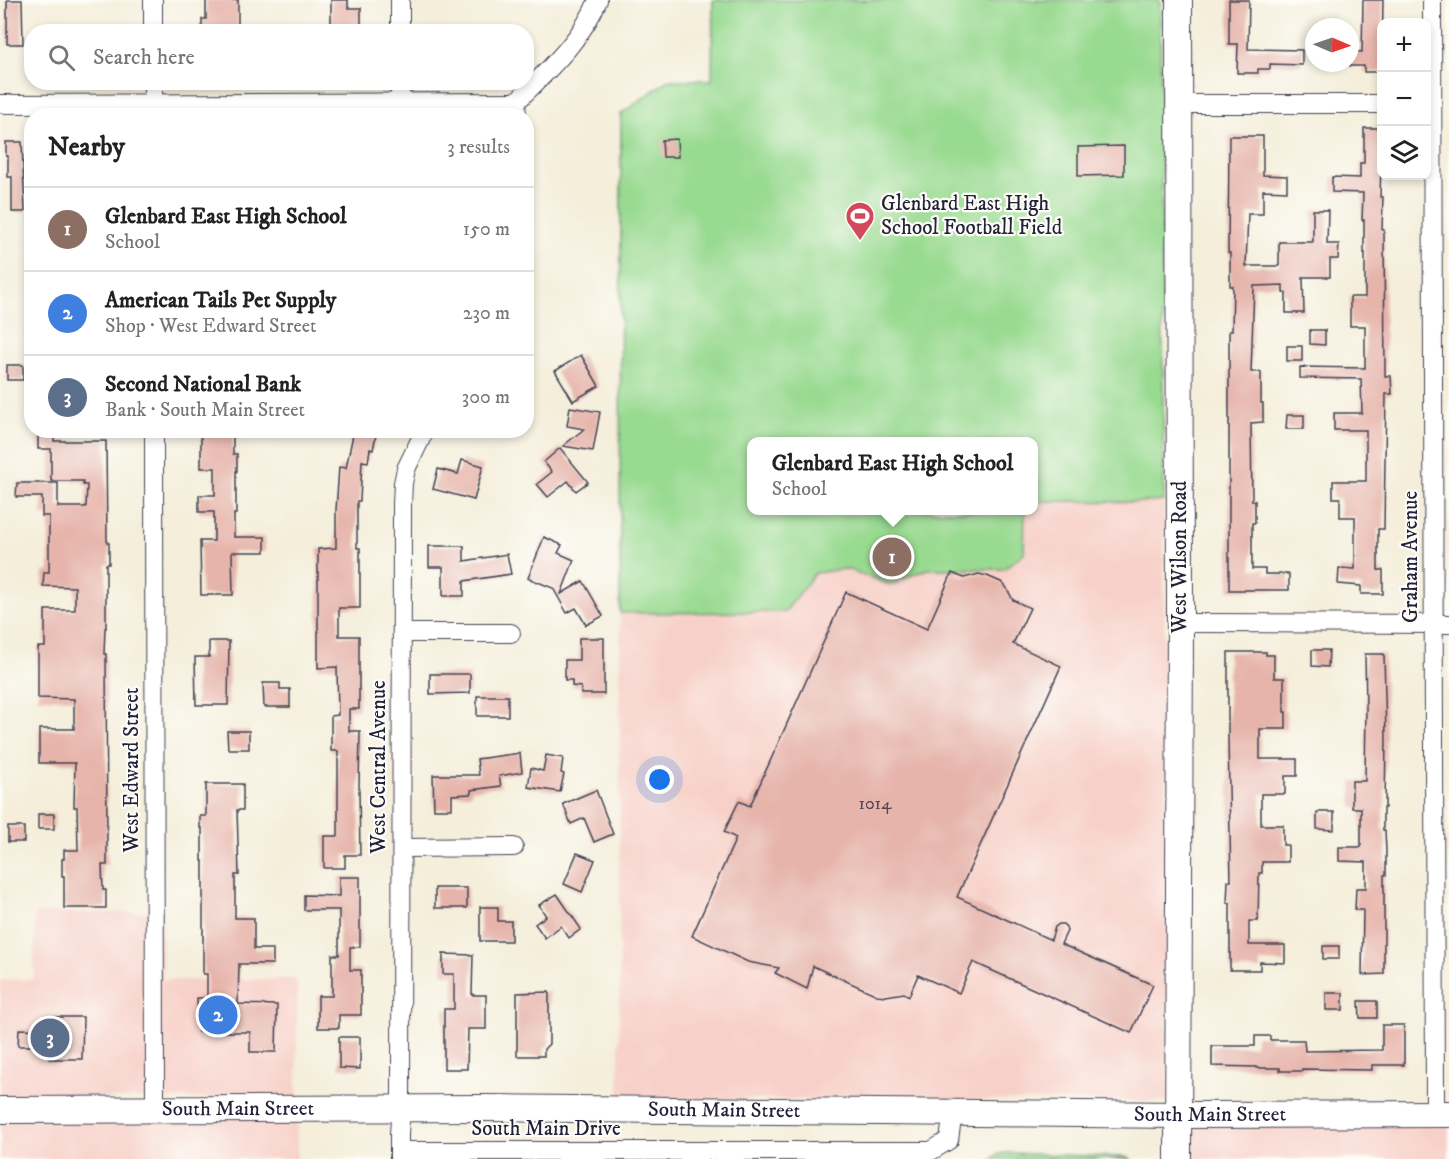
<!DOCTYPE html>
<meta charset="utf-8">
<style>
:root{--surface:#fff;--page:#f6f6f6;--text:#222;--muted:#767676;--line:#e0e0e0;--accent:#d93025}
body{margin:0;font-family:"IM FELL DW Pica",serif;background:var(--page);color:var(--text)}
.controls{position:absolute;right:18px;top:18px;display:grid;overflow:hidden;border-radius:12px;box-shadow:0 3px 9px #0003}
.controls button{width:54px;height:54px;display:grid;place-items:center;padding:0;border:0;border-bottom:2px solid var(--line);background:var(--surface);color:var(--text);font:30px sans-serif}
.compass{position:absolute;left:1305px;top:18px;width:54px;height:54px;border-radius:50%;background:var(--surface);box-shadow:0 3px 9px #0003;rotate:92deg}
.you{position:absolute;left:660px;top:780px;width:21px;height:21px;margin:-15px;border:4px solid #fff;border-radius:50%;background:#1a73e8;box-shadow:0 0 0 9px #1a73e833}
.badge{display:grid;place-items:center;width:39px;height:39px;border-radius:50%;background:var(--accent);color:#fff;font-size:20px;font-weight:700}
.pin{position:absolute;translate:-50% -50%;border:3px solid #fff;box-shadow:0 2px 6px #0006}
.popup{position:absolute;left:747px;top:437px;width:291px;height:78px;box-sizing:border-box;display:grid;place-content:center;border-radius:12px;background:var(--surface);filter:drop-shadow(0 2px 4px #0005);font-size:20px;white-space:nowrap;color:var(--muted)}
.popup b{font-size:22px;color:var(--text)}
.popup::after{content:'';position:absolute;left:50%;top:100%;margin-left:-12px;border:12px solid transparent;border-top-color:var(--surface)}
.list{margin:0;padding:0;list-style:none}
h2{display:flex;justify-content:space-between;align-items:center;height:78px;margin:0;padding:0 24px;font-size:26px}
h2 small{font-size:20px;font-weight:400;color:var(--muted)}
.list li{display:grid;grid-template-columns:39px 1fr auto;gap:18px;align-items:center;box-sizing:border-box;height:84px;padding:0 24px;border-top:2px solid var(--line)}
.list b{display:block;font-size:22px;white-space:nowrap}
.list p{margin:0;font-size:20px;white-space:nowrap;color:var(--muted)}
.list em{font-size:20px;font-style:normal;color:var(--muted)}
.icon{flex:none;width:33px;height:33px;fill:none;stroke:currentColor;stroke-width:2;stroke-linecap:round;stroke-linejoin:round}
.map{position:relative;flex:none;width:1449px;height:1159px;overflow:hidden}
.search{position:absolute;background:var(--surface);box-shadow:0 3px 9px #0003;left:24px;top:24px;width:510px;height:66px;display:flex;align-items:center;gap:15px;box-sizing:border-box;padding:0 21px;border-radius:24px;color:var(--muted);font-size:22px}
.panel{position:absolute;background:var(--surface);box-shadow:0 3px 9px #0003;left:24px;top:108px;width:510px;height:330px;border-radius:24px}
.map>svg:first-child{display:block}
.built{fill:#f7d1c9;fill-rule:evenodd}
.green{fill:#99da91;stroke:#5e7e66;stroke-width:1.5}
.building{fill:#e6b4aa}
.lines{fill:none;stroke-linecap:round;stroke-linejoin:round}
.street-casing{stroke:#424153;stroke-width:20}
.secondary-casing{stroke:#424153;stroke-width:28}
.street{stroke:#fff;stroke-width:18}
.secondary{stroke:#fff;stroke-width:26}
.labels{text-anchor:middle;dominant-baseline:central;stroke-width:4.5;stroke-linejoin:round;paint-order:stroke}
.number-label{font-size:18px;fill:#534657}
.poi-label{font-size:21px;fill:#22223b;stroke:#fdfcf7;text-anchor:start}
.street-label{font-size:21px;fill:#22223b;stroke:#fdfcf7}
</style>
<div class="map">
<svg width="1449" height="1159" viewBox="0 0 1449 1159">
<rect width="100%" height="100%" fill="#fdfcf7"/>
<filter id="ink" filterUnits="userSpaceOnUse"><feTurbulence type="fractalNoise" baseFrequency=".0167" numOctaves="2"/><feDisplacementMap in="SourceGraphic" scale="12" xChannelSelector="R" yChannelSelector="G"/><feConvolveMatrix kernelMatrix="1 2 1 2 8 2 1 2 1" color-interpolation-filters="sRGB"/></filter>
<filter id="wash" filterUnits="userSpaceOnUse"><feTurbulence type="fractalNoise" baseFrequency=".008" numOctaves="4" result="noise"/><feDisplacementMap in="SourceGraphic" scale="24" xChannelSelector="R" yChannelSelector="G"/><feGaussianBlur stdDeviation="1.35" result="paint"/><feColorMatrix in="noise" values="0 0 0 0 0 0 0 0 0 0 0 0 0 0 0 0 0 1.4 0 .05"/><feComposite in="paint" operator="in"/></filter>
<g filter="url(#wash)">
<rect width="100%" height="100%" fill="#f4eeda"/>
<g class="built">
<path d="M713,0H1160L1168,1101L659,1099L619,1100L621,114L668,80H712ZM751,442H1033V510H751Z"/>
<polygon points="162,912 163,980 297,979 297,1099 0,1098 0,980 34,979 35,913"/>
<polygon points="297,1117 297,1159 0,1159 0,1118"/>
<polygon points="1184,1118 1449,1119 1449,1159 1184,1159"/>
</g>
<g class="green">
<polygon points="713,0 1160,0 1164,501 1149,502 1033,501 1033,442 751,442 751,510 1025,511 1024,553 1004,569 927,569 899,580 894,584 889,584 850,570 843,569 815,573 785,612 620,613 621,114 668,80 712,80"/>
<polygon points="1006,1153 1125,1157 1132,1159 992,1159 998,1154"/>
</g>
<g id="blocks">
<g class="building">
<polygon points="7,0 22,0 23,44 7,44"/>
<polygon points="206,0 238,0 238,32 202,32 202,19 206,19"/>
<polygon points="331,0 348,0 348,8 361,8 361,29 331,29"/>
<polygon points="1229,0 1249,0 1248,49 1302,50 1302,65 1270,64 1270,69 1258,69 1258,73 1237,73 1238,44 1229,44"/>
<polygon points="1363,0 1383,0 1382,72 1364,72 1364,66 1350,66 1350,51 1362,52"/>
<polygon points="1364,128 1382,128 1380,197 1383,197 1382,230 1384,230 1385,376 1391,376 1392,394 1386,394 1384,529 1378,529 1378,570 1383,570 1383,594 1361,594 1361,586 1338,584 1339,568 1355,569 1355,517 1340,517 1340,498 1333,498 1333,481 1366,481 1366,430 1334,430 1334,413 1362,413 1361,379 1300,378 1300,367 1365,368 1365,326 1350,326 1350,297 1365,297 1365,253 1364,253 1364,220 1362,220 1363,193 1332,192 1332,177 1360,178 1360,163 1364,163"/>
<polygon points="1229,136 1263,136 1263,175 1287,176 1287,191 1263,190 1263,214 1248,214 1246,266 1279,266 1279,242 1313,242 1313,210 1328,210 1327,244 1339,244 1338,259 1330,259 1330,277 1303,277 1304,313 1286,313 1286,293 1283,293 1283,285 1254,286 1251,372 1261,372 1261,403 1263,403 1263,422 1251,423 1252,501 1255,501 1255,523 1252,523 1252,569 1265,569 1265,574 1289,574 1289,590 1229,590 1229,331 1232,331 1233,286 1230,286 1230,253 1228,253"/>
<polygon points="677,139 678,157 663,157 662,140"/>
<polygon points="6,142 22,142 25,212 12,212 12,177 8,177 8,156 6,156"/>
<polygon points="1124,146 1124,175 1078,176 1078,147"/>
<polygon points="1310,330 1325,330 1325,345 1310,344"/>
<rect x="1287" y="346" width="15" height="15"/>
<polygon points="581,355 599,386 573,401 555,371"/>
<rect x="7" y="365" width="16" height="15"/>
<polygon points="570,407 600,412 593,451 563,446 584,429 567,426"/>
<polygon points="1287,415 1304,415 1304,429 1286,429"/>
<polygon points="201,430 233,430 233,454 237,454 237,471 236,471 236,514 234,514 234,537 265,537 265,552 232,552 233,595 201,595 200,541 214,541 214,512 199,512 199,495 215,495 215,468 201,468"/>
<polygon points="354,430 377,430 373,450 370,449 368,462 362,461 360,501 357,501 357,548 360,548 360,608 339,608 339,636 359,636 359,709 349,709 349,731 360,731 359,789 360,855 345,855 345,868 324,868 324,836 338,836 338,751 331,751 331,716 338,715 337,667 318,668 318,549 336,548 336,510 339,467 346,468"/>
<polygon points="38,434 54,434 54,441 106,441 107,543 109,543 109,564 106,564 106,628 105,628 104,654 106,654 107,843 107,865 102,865 103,890 106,890 106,908 64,908 64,876 62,876 62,859 64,859 64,850 78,850 77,807 74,807 75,763 39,763 39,729 74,729 74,699 38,698 38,647 45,647 45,610 75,610 75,587 43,586 44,572 49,572 49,516 42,516 42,497 16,497 17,483 58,483 58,507 86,507 87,485 83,485 83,481 51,481 51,449 38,449"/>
<polygon points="560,448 588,482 576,491 568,481 548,497 537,484 552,472 544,462"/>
<polygon points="462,460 483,466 474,500 433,489 438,469 458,474"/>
<polygon points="544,537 562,545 558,553 574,560 561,594 583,581 603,616 586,625 576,608 567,613 553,588 528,578"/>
<polygon points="429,546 464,546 464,561 507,554 511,574 464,581 464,596 443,596 443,567 429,567"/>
<polygon points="952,573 964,578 979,574 987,576 1001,582 1006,587 1013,600 1030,608 1013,644 1061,666 957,897 1051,940 1055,927 1059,924 1063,924 1066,927 1067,931 1061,944 1153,985 1131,1033 973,962 959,993 918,975 909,996 904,993 886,996 877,995 813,966 807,989 775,973 779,968 748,962 692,936 736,838 724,832 739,801 750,806 846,592 927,629"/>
<polygon points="579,638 604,638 604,694 581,694 581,687 572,686 572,680 565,680 565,660 579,660"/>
<polygon points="209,641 229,641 228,705 196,705 195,657 209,657"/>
<polygon points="1312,650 1329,650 1328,667 1312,666"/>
<polygon points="1228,652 1266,652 1266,655 1274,655 1274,678 1284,678 1284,712 1286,712 1286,729 1260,729 1260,759 1297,759 1297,776 1285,776 1285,794 1261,794 1261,825 1283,825 1283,845 1288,845 1288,862 1262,862 1262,873 1259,873 1258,921 1249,921 1249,945 1285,945 1285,963 1260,962 1260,970 1230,970 1230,903 1227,903 1228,881 1231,881 1228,740"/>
<polygon points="1365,654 1384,654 1386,737 1385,808 1383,808 1383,830 1385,830 1386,851 1386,875 1384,875 1384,974 1362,975 1363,910 1355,910 1356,888 1366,888 1366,862 1339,861 1339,847 1361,847 1361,808 1352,808 1352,781 1365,781 1366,708"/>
<polygon points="430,674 470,674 470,693 430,694"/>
<polygon points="263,683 280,683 280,689 290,689 290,707 264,707"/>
<rect x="477" y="696" width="31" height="20"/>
<polygon points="227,731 249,731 249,749 228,749"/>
<polygon points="520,753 522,772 499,776 501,786 471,790 471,794 452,795 452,809 434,809 433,775 479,775 477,759"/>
<polygon points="546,755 563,758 561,773 564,774 560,792 528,787 531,768 543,771"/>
<polygon points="206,784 243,784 243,810 237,810 239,875 235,875 235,918 254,918 254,949 273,949 273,964 239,964 238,1004 277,1005 276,1052 250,1052 250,1032 198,1032 197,998 207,998 207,974 203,974 203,861 202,861 202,828 200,828 200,816 206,816"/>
<polygon points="596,790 613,834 594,842 584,818 571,824 563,804"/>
<polygon points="1317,812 1334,812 1334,830 1317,829"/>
<rect x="38" y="814" width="16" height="15"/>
<rect x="8" y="827" width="16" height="15"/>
<polygon points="577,853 595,860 582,892 564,884"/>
<polygon points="339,877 360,877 360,947 350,947 350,970 361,970 361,1015 339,1015 339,1028 318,1028 318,996 332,996 332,955 339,955 339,910 304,910 304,895 339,896"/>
<rect x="435" y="888" width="32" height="20"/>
<polygon points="557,894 581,929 569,938 561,926 545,938 535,924 546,916 539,905"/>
<polygon points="480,907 498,907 498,921 511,921 511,941 480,941"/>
<rect x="1323" y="946" width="16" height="13"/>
<polygon points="443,954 473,955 472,995 486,995 486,1029 468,1029 467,1069 444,1069 444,1009 454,1009 454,974 443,974"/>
<polygon points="549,992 549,1044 544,1049 544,1056 517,1056 517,993"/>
<rect x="1326" y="993" width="17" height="17"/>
<polygon points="1359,1001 1377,1001 1377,1018 1360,1018"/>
<polygon points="49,1017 83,1017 82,1059 49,1059 49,1046 18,1046 19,1029 49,1030"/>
<polygon points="1382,1025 1404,1025 1404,1065 1372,1065 1372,1070 1302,1069 1302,1071 1280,1071 1280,1068 1256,1068 1256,1067 1212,1066 1212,1046 1255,1046 1255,1036 1270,1036 1270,1040 1304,1040 1305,1051 1382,1050"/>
<polygon points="339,1037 360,1037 360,1069 339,1068"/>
</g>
</g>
</g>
<g filter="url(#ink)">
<use href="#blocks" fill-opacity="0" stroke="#424153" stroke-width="1.5"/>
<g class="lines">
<g class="street-casing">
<g id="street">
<polyline points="153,0 153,32"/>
<polyline points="400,0 400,32"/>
<polyline points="1432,0 1435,1114"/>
<polyline points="153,82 153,116"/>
<polyline points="400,82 400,102"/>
<polyline points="0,104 516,102"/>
<polyline points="1179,104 1382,104"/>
<path d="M517,116L516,102C546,72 582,40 598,0"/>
<polyline points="154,430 155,1110"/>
<polyline points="1180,623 1449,624"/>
<polyline points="402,633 511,633"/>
<polyline points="402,848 514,847"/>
<polyline points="399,1151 931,1151 949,1140 953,1112"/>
<polyline points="399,1159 399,1133 401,1108 402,504 403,483 406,469 425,430"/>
</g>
</g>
<g class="secondary-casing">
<g id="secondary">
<path id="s1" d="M0,1110L485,1108L1179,1115L1449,1114"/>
<polyline points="1178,1159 1180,623 1179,0"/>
</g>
</g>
<use href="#street" class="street"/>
<use href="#secondary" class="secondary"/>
</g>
</g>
<defs>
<g id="stadium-pin" transform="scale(1.5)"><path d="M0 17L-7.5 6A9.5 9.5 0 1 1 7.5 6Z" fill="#d1495b" stroke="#fdfcf7"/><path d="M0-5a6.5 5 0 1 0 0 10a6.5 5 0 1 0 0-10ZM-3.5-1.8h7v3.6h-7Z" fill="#fff"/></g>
</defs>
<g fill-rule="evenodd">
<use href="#stadium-pin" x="860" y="216"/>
</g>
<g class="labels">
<g class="number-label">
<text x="875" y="804">1014</text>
</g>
<g class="poi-label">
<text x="881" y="204">Glenbard East High<tspan x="881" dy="24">School Football Field</tspan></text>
</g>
<g class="street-label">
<text transform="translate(1180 557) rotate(-90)">West Wilson Road</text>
<text transform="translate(1411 557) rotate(-90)">Graham Avenue</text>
<text transform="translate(379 767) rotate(-90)">West Central Avenue</text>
<text transform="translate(132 770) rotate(-90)">West Edward Street</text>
<text stroke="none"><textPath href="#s1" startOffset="238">South Main Street</textPath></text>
<text stroke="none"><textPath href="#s1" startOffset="724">South Main Street</textPath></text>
<text stroke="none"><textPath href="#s1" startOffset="1210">South Main Street</textPath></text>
<text x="546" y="1129">South Main Drive</text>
</g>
</g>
</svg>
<div class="controls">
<button>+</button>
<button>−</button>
<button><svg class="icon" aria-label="layers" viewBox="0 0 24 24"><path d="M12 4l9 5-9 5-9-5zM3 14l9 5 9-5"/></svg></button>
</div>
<svg class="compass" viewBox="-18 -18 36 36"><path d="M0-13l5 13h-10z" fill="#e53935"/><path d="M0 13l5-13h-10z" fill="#767676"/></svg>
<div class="you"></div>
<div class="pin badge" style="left:892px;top:557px;background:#8d6e63">1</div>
<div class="popup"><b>Glenbard East High School</b>School</div>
<div class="pin badge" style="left:218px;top:1015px;background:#3f7fe0">2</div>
<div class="pin badge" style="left:50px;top:1038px;background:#5c6f8a">3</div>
<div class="search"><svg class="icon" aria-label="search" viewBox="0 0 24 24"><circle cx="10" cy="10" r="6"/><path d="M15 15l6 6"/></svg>Search here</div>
<section class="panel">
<h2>Nearby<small>3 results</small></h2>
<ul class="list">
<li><span class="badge" style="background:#8d6e63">1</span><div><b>Glenbard East High School</b><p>School</p></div><em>150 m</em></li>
<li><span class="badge" style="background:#3f7fe0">2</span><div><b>American Tails Pet Supply</b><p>Shop · West Edward Street</p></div><em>230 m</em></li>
<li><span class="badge" style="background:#5c6f8a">3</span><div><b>Second National Bank</b><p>Bank · South Main Street</p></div><em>300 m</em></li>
</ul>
</section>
</div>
